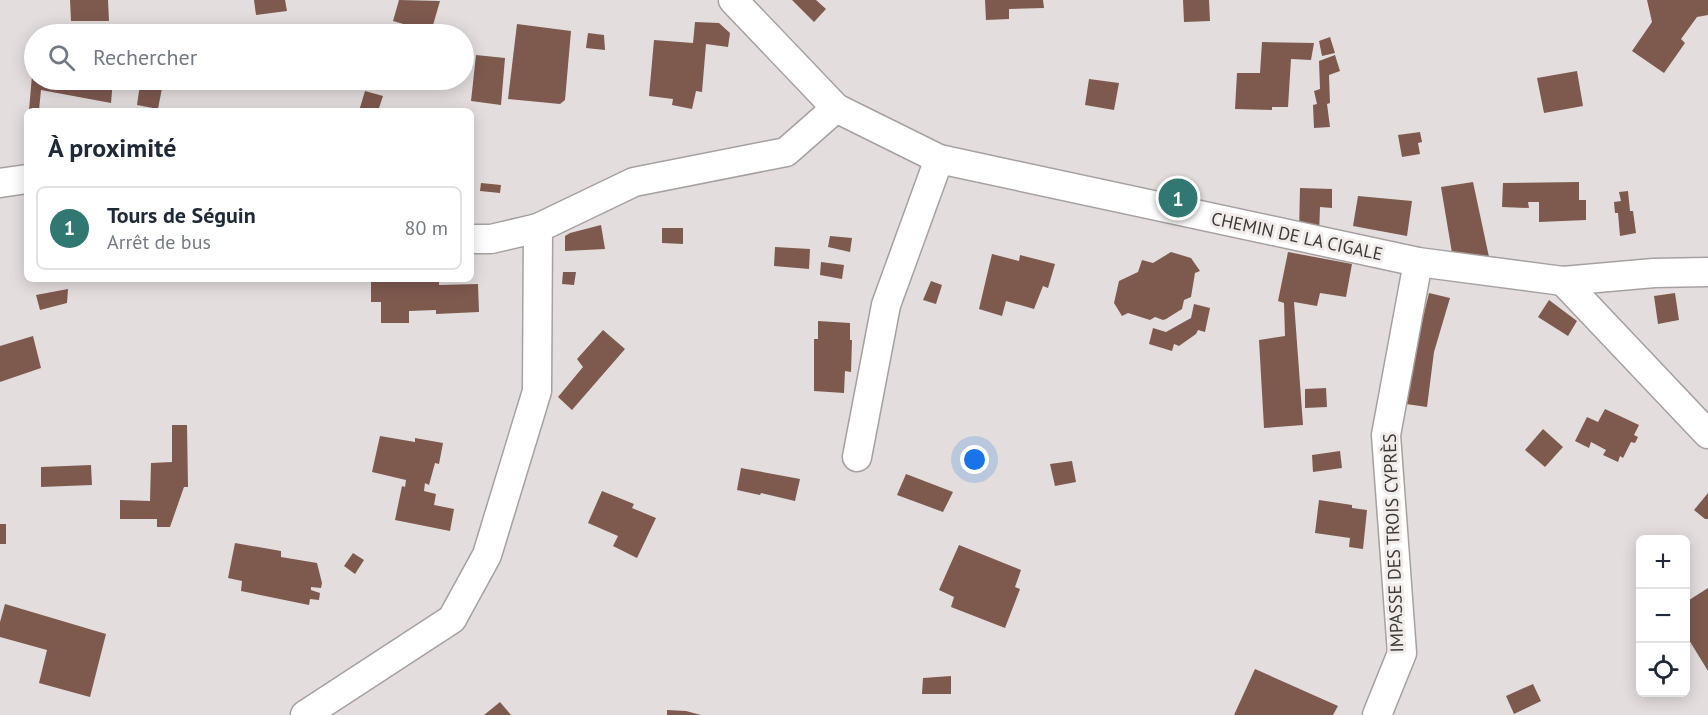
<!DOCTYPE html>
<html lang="fr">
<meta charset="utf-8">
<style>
:root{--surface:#fff;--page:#f2f2f3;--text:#1f2937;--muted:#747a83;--line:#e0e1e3;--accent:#307871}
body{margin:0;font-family:"PT Sans",sans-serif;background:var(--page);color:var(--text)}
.controls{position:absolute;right:18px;bottom:18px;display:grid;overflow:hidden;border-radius:9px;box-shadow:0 3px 15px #0003}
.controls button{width:54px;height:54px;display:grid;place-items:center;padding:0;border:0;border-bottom:2px solid var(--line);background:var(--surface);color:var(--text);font:30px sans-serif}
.you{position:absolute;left:975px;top:460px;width:21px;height:21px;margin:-15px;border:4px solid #fff;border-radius:50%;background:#1a73e8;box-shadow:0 0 0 9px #1a73e833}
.badge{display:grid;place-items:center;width:39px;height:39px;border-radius:50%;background:var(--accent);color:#fff;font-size:20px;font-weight:700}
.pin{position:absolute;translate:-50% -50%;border:3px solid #fff;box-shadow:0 2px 6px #0006}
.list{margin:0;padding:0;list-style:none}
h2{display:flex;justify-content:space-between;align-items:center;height:78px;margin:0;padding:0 24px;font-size:26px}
h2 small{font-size:20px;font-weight:400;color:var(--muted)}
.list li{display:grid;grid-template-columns:39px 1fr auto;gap:18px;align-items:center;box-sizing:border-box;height:84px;margin:0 12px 12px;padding:0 12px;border:2px solid var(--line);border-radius:9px}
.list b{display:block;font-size:22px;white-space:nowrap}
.list p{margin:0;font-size:20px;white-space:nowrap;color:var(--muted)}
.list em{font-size:20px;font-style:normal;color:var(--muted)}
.icon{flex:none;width:33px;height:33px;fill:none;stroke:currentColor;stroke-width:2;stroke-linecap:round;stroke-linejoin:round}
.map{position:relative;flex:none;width:1708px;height:715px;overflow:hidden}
.search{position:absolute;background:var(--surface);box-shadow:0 3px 15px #0003;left:24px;top:24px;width:450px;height:66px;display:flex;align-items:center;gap:15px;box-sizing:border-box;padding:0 21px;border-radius:33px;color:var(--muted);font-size:22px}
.panel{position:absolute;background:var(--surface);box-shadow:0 3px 15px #0003;left:24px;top:108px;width:450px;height:174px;border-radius:9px}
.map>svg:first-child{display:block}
.building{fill:#7e594e}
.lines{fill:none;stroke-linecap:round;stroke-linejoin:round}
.street-casing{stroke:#a6a1a0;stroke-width:31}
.street{stroke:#fff;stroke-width:28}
.labels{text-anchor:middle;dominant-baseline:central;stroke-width:6;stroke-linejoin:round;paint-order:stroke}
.street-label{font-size:18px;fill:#3c3a39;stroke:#f1ecea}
</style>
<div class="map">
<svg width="1708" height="715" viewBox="0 0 1708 715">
<rect width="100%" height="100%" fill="#e3dedd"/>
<g class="building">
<polygon points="70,0 108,0 109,21 71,21"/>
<polygon points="254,0 285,0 287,11 256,15"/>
<polygon points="399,0 440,1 431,32 393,21"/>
<polygon points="792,0 816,0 826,9 814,22"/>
<polygon points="985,0 1043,0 1044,8 1009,9 1009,19 986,20"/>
<polygon points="1183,0 1209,0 1210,21 1184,22"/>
<polygon points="1647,0 1708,0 1708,15 1697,17 1681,39 1685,43 1664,73 1632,51 1652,22"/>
<polygon points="695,22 719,23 730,33 728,47 706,44 702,92 696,91 692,109 672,105 673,99 649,96 654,40 693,43"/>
<polygon points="517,24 571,31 565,100 560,104 508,99"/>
<polygon points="588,33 604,35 605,50 586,48"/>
<polygon points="1330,37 1335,53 1322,56 1319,41"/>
<polygon points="1262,42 1314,43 1311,60 1291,59 1288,107 1272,107 1272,110 1235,109 1237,73 1260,73"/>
<polygon points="476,55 505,58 501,105 471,101"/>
<polygon points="1335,55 1340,71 1329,75 1330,103 1327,104 1330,127 1314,128 1313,105 1317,104 1314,91 1320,89 1319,61"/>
<polygon points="33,64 34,64 34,80 113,80 111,103 41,90 39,110 29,110"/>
<polygon points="1577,71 1583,106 1544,113 1537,78"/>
<polygon points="1089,79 1119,83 1114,110 1085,105"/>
<polygon points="140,84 162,88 158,109 137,105"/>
<polygon points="365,91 383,96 378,111 359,111"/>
<polygon points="1420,132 1422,142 1418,143 1420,154 1402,157 1398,135"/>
<polygon points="1473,182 1489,257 1452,253 1441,187"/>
<polygon points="1579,182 1579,200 1586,200 1586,220 1539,222 1539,202 1528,202 1529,208 1502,207 1503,183"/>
<polygon points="481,183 501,185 500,193 480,191"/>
<polygon points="1300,188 1332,189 1332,208 1320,207 1319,236 1299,233"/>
<polygon points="1628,191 1630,211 1633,211 1636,233 1620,236 1618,213 1615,213 1614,202 1621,201 1619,192"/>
<polygon points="1358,196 1412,201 1407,236 1353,226"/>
<polygon points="601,225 605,249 565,251 565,236 570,233"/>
<polygon points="662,228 683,228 683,244 662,243"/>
<polygon points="830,236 852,238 850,252 828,247"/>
<polygon points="775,247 810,249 809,269 774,266"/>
<polygon points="1171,252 1191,258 1200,271 1195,273 1191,297 1184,300 1182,309 1166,319 1163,320 1155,317 1150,320 1128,313 1122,316 1114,303 1119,281 1138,272 1142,260 1153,263"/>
<polygon points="1288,252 1352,264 1346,297 1320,293 1317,306 1294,302 1303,425 1264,428 1259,340 1285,336 1284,303 1278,301"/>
<polygon points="992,254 1019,261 1020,255 1055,264 1048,288 1043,286 1034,309 1006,301 1002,316 979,309"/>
<polygon points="821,262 844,265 842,279 820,275"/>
<polygon points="563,272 576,272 574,285 562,284"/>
<polygon points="371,279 439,280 439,285 478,284 479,312 436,314 436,310 409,311 409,323 381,323 381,302 371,302"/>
<polygon points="931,281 942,285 936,304 923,300"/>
<polygon points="68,289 67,303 40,310 36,295"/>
<polygon points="1429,293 1450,298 1434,352 1427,407 1406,404 1412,342 1417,342"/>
<polygon points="1675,293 1679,320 1658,324 1654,296"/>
<polygon points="1549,300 1577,321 1568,336 1538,317"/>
<polygon points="1194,304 1210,308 1205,332 1198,330 1196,334 1179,346 1174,344 1172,351 1149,344 1153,328 1166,332 1191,318"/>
<polygon points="818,321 850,323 850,340 852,340 851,372 845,371 844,393 814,391 814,339 818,339"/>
<polygon points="603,330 625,349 572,410 558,397 583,367 577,359"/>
<polygon points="33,336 41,368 0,382 0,346"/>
<polygon points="1326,388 1327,407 1305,408 1305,389"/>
<polygon points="1605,409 1639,425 1634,435 1638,437 1635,443 1631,442 1623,458 1620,456 1618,462 1603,455 1606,450 1591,442 1589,448 1575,441 1587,417 1598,422"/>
<polygon points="172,425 187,425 188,487 184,487 170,527 157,527 157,519 120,519 120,500 150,501 151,463 172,462"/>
<polygon points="1543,429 1563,447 1545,467 1525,450"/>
<polygon points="380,436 415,442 415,438 443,443 439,464 435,463 429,485 425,483 424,491 436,494 434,505 454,509 450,531 395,520 402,486 405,487 406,480 372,472"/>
<polygon points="1340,451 1342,468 1313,472 1312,455"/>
<polygon points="1072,461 1076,482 1055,486 1050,464"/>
<polygon points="91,465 92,485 41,487 41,467"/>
<polygon points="741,468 800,479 795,501 761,493 760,495 737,490"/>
<polygon points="906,474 953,492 943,512 897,495"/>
<polygon points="602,491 634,504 632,508 656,518 637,558 613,546 618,536 588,523"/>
<polygon points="1708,493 1708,519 1705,519 1694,510"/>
<polygon points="1319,500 1352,505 1352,508 1367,510 1363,549 1349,547 1350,538 1315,533"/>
<rect x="0" y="524" width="6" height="20"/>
<polygon points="235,543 281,551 281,557 317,563 322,583 321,588 311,587 311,590 320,593 319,600 310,599 309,605 241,591 242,581 228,578"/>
<polygon points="959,545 1021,570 1015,587 1020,589 1005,628 951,607 954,597 939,590"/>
<polygon points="353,553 364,560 355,574 344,566"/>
<polygon points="1708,588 1708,671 1686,635 1686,602"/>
<polygon points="5,604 106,634 90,697 39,683 47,650 0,637 0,622"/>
<polygon points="1255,669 1338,706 1333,715 1234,715"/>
<polygon points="951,676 951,694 922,694 923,678"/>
<polygon points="1533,684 1541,701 1514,714 1506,696"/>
<polygon points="500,702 511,715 484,715"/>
<polygon points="667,710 686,711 701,715 667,715"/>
</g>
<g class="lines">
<g class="street-casing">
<g id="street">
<polyline points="733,0 836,108 939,159 1418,262 1563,281 1654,273 1708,272"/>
<polyline points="0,183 27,179"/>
<polyline points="471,239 491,239 538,228 634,182 786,152 836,108"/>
<polyline points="1563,281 1708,434"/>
<polyline points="857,457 886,305 939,159"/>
<polyline points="305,715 452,619 487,555 537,391 538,228"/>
<polyline points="1377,715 1402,653 1386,435 1418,262"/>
</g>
</g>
<use href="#street" class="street"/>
</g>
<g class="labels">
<g class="street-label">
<text transform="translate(1297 236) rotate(12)">CHEMIN DE LA CIGALE</text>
<text transform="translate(1393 543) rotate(-92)">IMPASSE DES TROIS CYPRÈS</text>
</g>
</g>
</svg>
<div class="controls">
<button>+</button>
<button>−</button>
<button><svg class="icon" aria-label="locate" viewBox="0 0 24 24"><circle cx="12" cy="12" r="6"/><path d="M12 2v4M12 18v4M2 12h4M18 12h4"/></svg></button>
</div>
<div class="you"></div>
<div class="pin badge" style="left:1178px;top:198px">1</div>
<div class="search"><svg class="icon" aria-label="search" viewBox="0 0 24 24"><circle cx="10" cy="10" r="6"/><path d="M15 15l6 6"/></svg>Rechercher</div>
<section class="panel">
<h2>À proximité<small></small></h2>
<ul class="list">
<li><span class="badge">1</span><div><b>Tours de Séguin</b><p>Arrêt de bus</p></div><em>80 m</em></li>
</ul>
</section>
</div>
